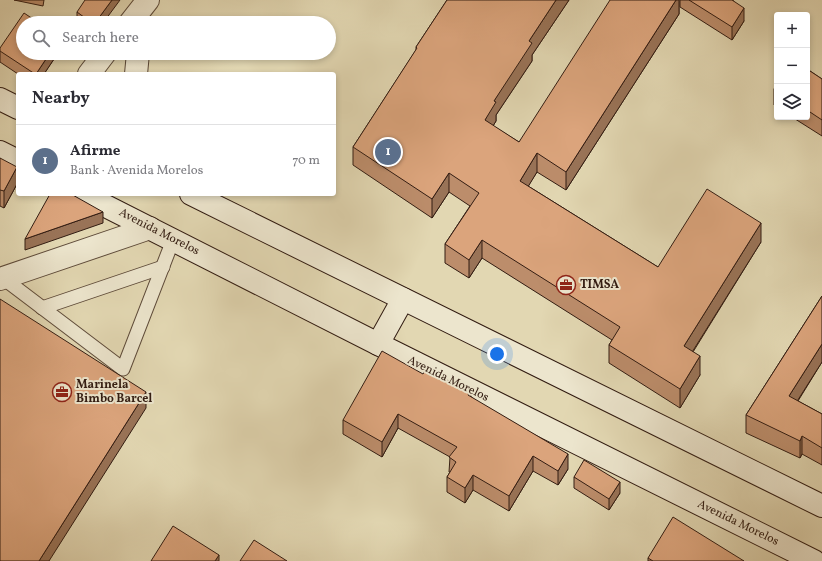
<!DOCTYPE html>
<meta charset="utf-8">
<style>
:root{--surface:#fff;--page:#f2f2f3;--text:#2b2b33;--muted:#7c7c81;--line:#e1e1e2;--accent:#7c3aed}
body{margin:0;font-family:Vollkorn,serif;background:var(--page);color:var(--text)}
.controls{position:absolute;right:12px;top:12px;display:grid;overflow:hidden;border-radius:4px;box-shadow:0 2px 6px #0003}
.controls button{width:36px;height:36px;display:grid;place-items:center;padding:0;border:0;border-bottom:1px solid var(--line);background:var(--surface);color:var(--text);font:20px sans-serif}
.you{position:absolute;left:497px;top:354px;width:14px;height:14px;margin:-10px;border:3px solid #fff;border-radius:50%;background:#1a73e8;box-shadow:0 0 0 6px #1a73e833}
.badge{display:grid;place-items:center;width:26px;height:26px;border-radius:50%;background:var(--accent);color:#fff;font-size:13px;font-weight:700}
.pin{position:absolute;translate:-50% -50%;border:2px solid #fff;box-shadow:0 1px 4px #0006}
.list{margin:0;padding:0;list-style:none}
h2{display:flex;justify-content:space-between;align-items:center;height:52px;margin:0;padding:0 16px;font-size:17px}
h2 small{font-size:13px;font-weight:400;color:var(--muted)}
.list li{display:grid;grid-template-columns:26px 1fr auto;gap:12px;align-items:center;box-sizing:border-box;height:72px;padding:0 16px;border-top:1px solid var(--line)}
.list b{display:block;font-size:15px;white-space:nowrap}
.list p{margin:0;font-size:13px;white-space:nowrap;color:var(--muted)}
.list em{font-size:13px;font-style:normal;color:var(--muted)}
.icon{flex:none;width:22px;height:22px;fill:none;stroke:currentColor;stroke-width:2;stroke-linecap:round;stroke-linejoin:round}
.map{position:relative;flex:none;width:822px;height:561px;overflow:hidden}
.search{position:absolute;background:var(--surface);box-shadow:0 2px 6px #0003;left:16px;top:16px;width:320px;height:44px;display:flex;align-items:center;gap:10px;box-sizing:border-box;padding:0 14px;border-radius:22px;color:var(--muted);font-size:15px}
.panel{position:absolute;background:var(--surface);box-shadow:0 2px 6px #0003;left:16px;top:72px;width:320px;height:124px;border-radius:4px}
.map>svg:first-child{display:block}
.lines{fill:none;stroke-linecap:round;stroke-linejoin:round}
.lane-casing{stroke:#5e4b3a;stroke-width:15}
.street-casing{stroke:#5e4b3a;stroke-width:24}
.secondary-casing{stroke:#321c12;stroke-width:24}
.lane{stroke:#ece5cd;stroke-width:13}
.street{stroke:#ece5cd;stroke-width:22}
.secondary{stroke:#ece5cd;stroke-width:22}
.wall{fill:#bc8d6b;stroke:#321c12}
.shaded-wall{fill:#997357;stroke:#321c12}
.building{fill:#dba47c;stroke:#321c12}
.labels{text-anchor:middle;dominant-baseline:central;stroke-width:4;stroke-linejoin:round;paint-order:stroke}
.street-label{font-size:12px;fill:#321c12;stroke:#ece5cd}
.poi-label{font-size:12px;font-weight:bold;fill:#321c12;stroke:#ece5cd;text-anchor:start}
</style>
<div class="map">
<svg width="822" height="561" viewBox="0 0 822 561">
<rect width="100%" height="100%" fill="#e2d7b2"/>
<filter id="stains"><feTurbulence type="fractalNoise" baseFrequency=".005" numOctaves="4"/><feColorMatrix values="0 0 0 0 .2 0 0 0 0 .09 0 0 0 0 .02 0 0 0 .5 -.17"/></filter>
<radialGradient id="worn" r=".72"><stop offset=".6" stop-color="#630" stop-opacity="0"/><stop offset="1" stop-color="#630" stop-opacity=".3"/></radialGradient>
<g class="lines">
<g class="lane-casing">
<g id="lane">
<polyline points="3,278 123,369 173,240"/>
<polyline points="42,308 163,267"/>
</g>
</g>
<g class="street-casing">
<g id="street">
<polyline points="130,23 148,0"/>
<polyline points="89,74 105,53"/>
<polyline points="136,74 138,53"/>
<polyline points="0,279 150,228"/>
</g>
</g>
<g class="secondary-casing">
<g id="secondary">
<polyline points="0,99 18,108"/>
<polyline points="0,152 18,161"/>
<polyline points="82,194 378,344 814,561"/>
<polyline points="191,194 822,506"/>
<polyline points="378,344 403,299"/>
</g>
</g>
<use href="#lane" class="lane"/>
<use href="#street" class="street"/>
<use href="#secondary" class="secondary"/>
</g>
<g class="wall">
<polygon points="14,0 44,0 43,6"/>
<polygon points="447,0 569,0 532,55 532,61 496,115 496,121 493,126 519,142 679,0 679,14 566,190 537,172 528,186 658,267 761,242 693,352 700,375 680,408 609,363 609,345 612,340 482,258 469,278 445,263 445,244 470,206 449,192 432,218 353,165 353,147 416,50 416,47"/>
<polygon points="680,0 733,0 744,21 732,40 680,7"/>
<polygon points="77,12 103,23 77,23"/>
<polygon points="0,48 58,53 44,74 18,74 0,62"/>
<polygon points="807,69 822,79 822,136 792,117 807,117"/>
<polygon points="777,85 777,107 774,105 774,89"/>
<polygon points="0,158 17,184 4,208 0,206"/>
<polygon points="822,296 822,362 798,401 822,414 822,465 802,454 800,458 746,433 746,415"/>
<polygon points="471,397 568,469 558,485 533,471 509,511 473,490 465,503 447,492 447,477 450,472 449,472 450,457 398,428 382,457 343,434 343,420"/>
<polygon points="574,477 620,493 609,510 574,488"/>
<polygon points="648,558 744,561 648,561"/>
</g>
<g class="shaded-wall">
<polygon points="112,0 120,0 103,23 95,23"/>
<polygon points="556,0 569,0 532,55 532,61 496,115 496,121 485,139 485,120 494,101 529,41"/>
<polygon points="676,0 679,0 679,14 566,190 566,172"/>
<polygon points="744,8 744,21 732,40 732,27"/>
<polygon points="50,53 58,53 44,74 36,74"/>
<polygon points="537,153 537,172 520,200 520,181"/>
<polygon points="17,167 17,184 4,208 4,191"/>
<polygon points="449,173 449,192 432,218 432,199"/>
<polygon points="103,212 103,223 25,250 25,239"/>
<polygon points="761,223 761,242 684,365 684,346"/>
<polygon points="482,240 482,258 469,278 469,260"/>
<polygon points="822,344 822,362 789,414 789,396"/>
<polygon points="700,356 700,375 680,408 680,389"/>
<polygon points="471,390 471,404 468,395"/>
<polygon points="146,392 146,408 49,561 39,561"/>
<polygon points="398,414 398,428 382,457 382,442"/>
<polygon points="802,436 802,454 800,458 800,441"/>
<polygon points="568,454 568,469 558,485 558,471"/>
<polygon points="533,456 533,471 509,511 509,496"/>
<polygon points="473,475 473,490 465,503 465,488"/>
<polygon points="620,482 620,493 609,510 609,499"/>
<polygon points="219,555 219,561 215,561"/>
</g>
<g class="building">
<polygon points="85,0 112,0 95,23 92,23 77,12"/>
<polygon points="447,0 556,0 529,41 532,43 494,101 496,102 485,120 519,142 610,0 676,0 566,172 537,153 520,181 658,267 707,189 761,223 684,346 700,356 680,389 609,345 620,327 482,240 469,260 445,244 479,193 449,173 432,199 353,147 417,48 416,47"/>
<polygon points="689,0 732,0 744,8 732,27"/>
<polygon points="24,13 39,23 23,23 23,53 50,53 36,74 35,74 0,51 0,48"/>
<polygon points="807,69 822,79 822,120 807,110"/>
<polygon points="777,85 777,91 774,89"/>
<polygon points="0,158 17,167 4,191 0,190"/>
<polygon points="50,194 71,194 103,212 25,239"/>
<polygon points="822,296 822,344 789,396 822,414 822,448 802,436 800,441 746,415"/>
<polygon points="0,299 146,392 39,561 0,561"/>
<polygon points="382,351 423,374 425,371 471,390 468,395 568,454 558,471 533,456 509,496 473,475 465,488 447,477 456,462 449,457 457,447 398,414 382,442 343,420"/>
<polygon points="584,460 620,482 609,499 574,477"/>
<polygon points="673,517 744,561 653,561 648,558"/>
<polygon points="173,526 219,555 215,561 151,561"/>
<polygon points="254,540 287,561 240,561"/>
</g>
<defs>
<g id="office-ring" transform="scale(1)"><circle r="9.5" fill="#ece5cd" stroke="#8f2418" stroke-width="1.5"/><path d="M-6-3h4V-5.5h4V-3h4V5H-6ZM-1-4.5V-3h2v-1.5ZM-6 0V1H6V0Z" fill="#8f2418"/></g>
</defs>
<g fill-rule="evenodd">
<use href="#office-ring" x="566" y="285"/>
<use href="#office-ring" x="62" y="392"/>
</g>
<g class="labels">
<g class="street-label">
<text transform="translate(159 232) rotate(27)">Avenida Morelos</text>
<text transform="translate(448 379) rotate(26)">Avenida Morelos</text>
<text transform="translate(738 523) rotate(26)">Avenida Morelos</text>
</g>
<g class="poi-label">
<text x="580" y="285">TIMSA</text>
<text x="76" y="385">Marinela<tspan x="76" dy="14">Bimbo Barcel</tspan></text>
</g>
</g>
<rect width="100%" height="100%" filter="url(#stains)"/>
<rect width="100%" height="100%" fill="url(#worn)"/>
</svg>
<div class="controls">
<button>+</button>
<button>−</button>
<button><svg class="icon" aria-label="layers" viewBox="0 0 24 24"><path d="M12 4l9 5-9 5-9-5zM3 14l9 5 9-5"/></svg></button>
</div>
<div class="you"></div>
<div class="pin badge" style="left:388px;top:152px;background:#5c6f8a">1</div>
<div class="search"><svg class="icon" aria-label="search" viewBox="0 0 24 24"><circle cx="10" cy="10" r="6"/><path d="M15 15l6 6"/></svg>Search here</div>
<section class="panel">
<h2>Nearby<small></small></h2>
<ul class="list">
<li><span class="badge" style="background:#5c6f8a">1</span><div><b>Afirme</b><p>Bank · Avenida Morelos</p></div><em>70 m</em></li>
</ul>
</section>
</div>
